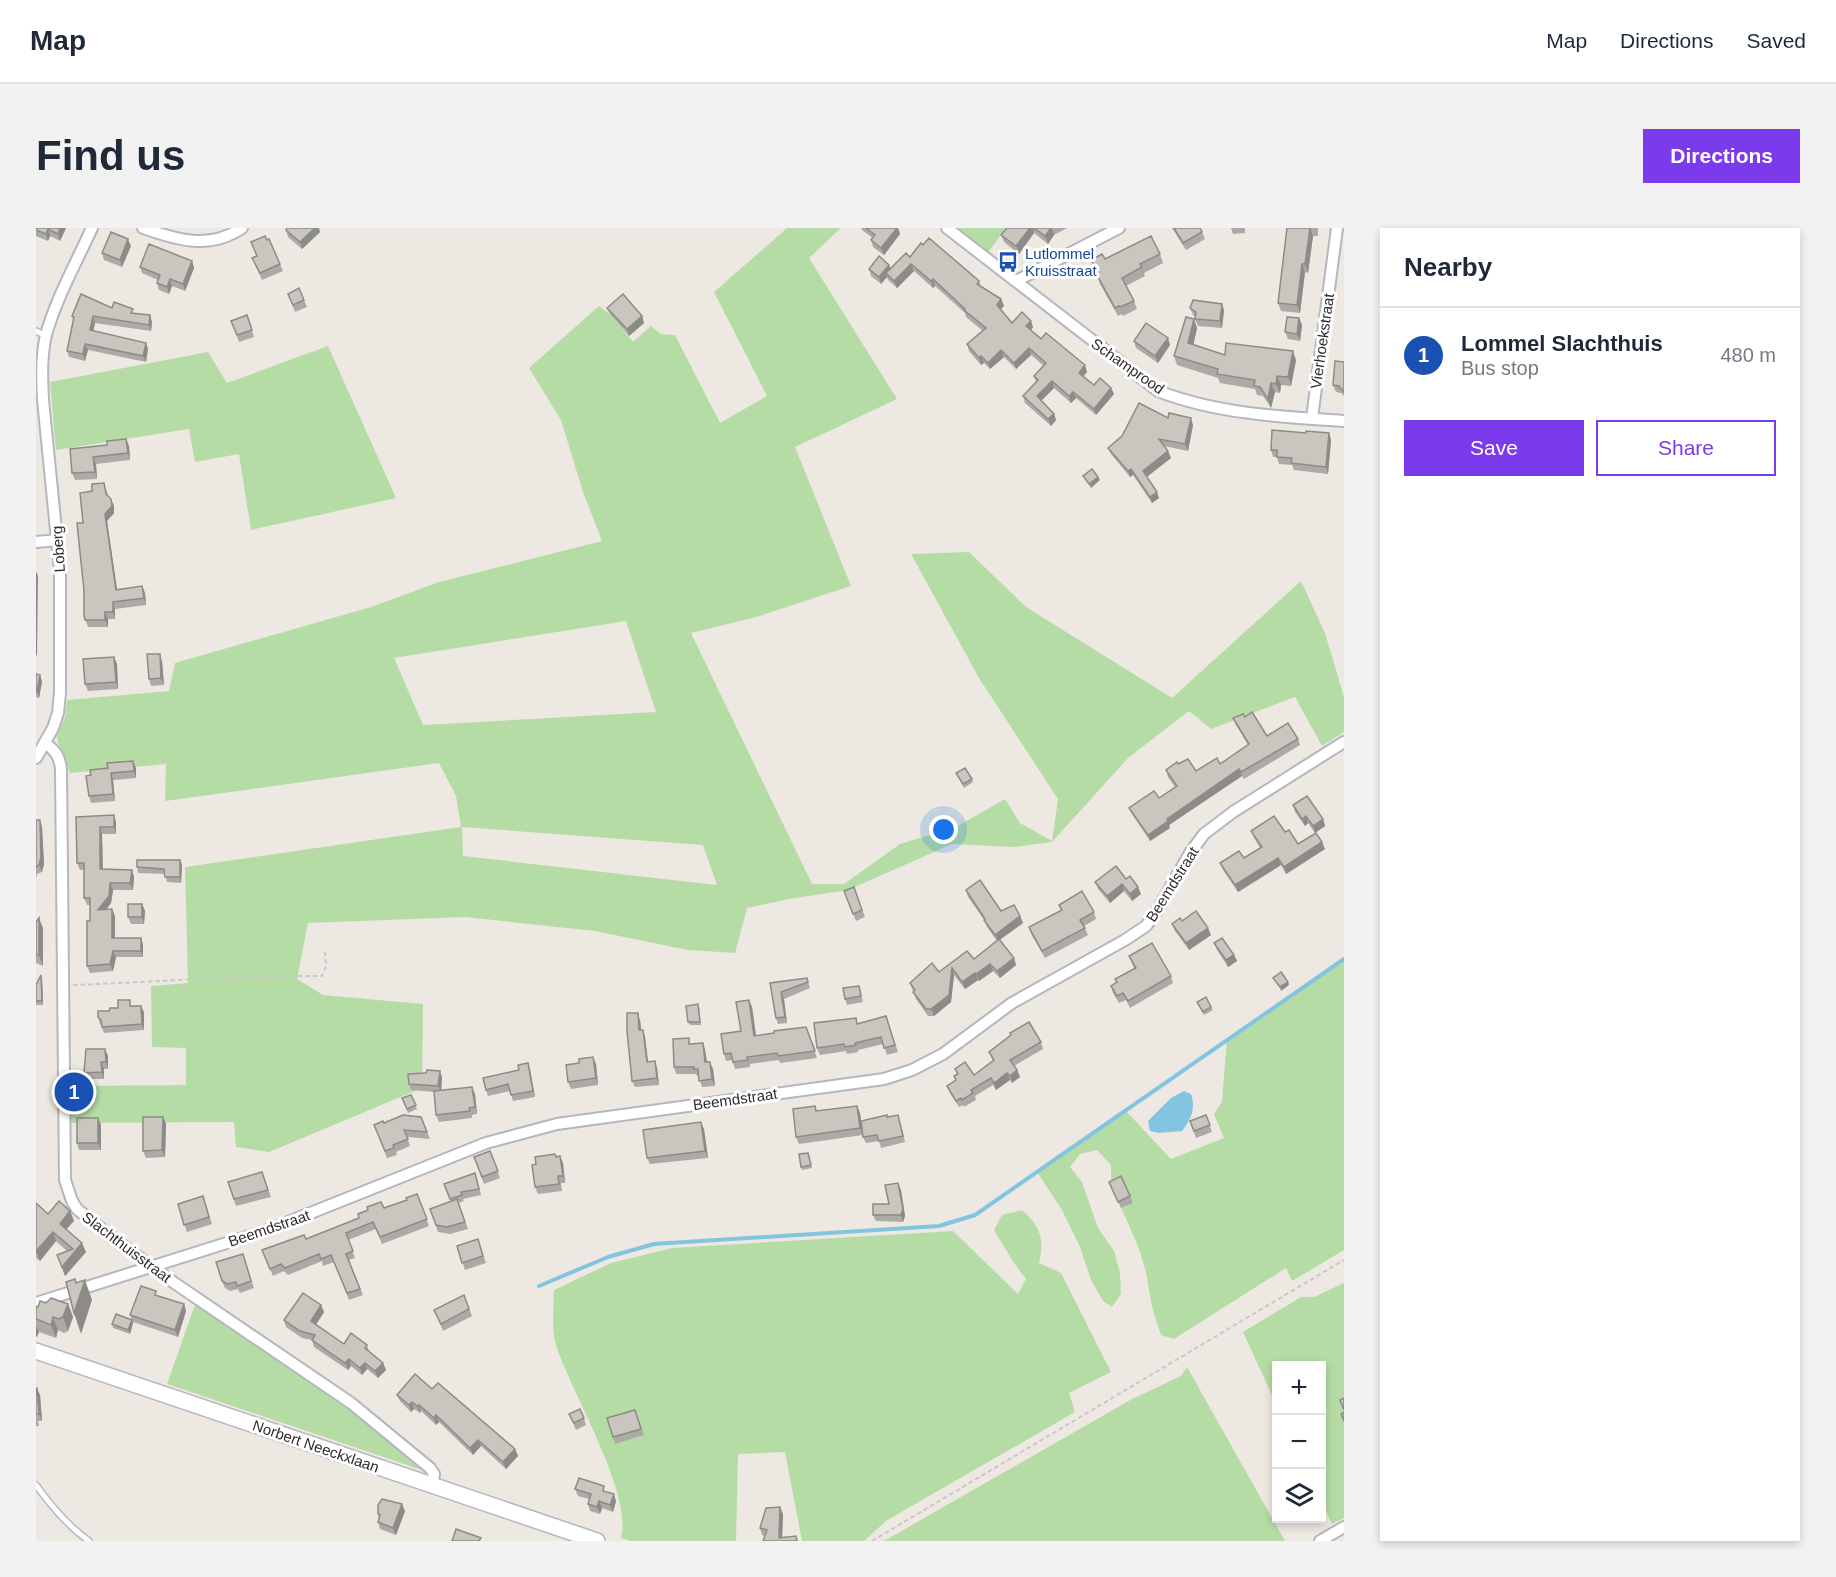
<!DOCTYPE html>
<meta charset="utf-8">
<style>
:root{--surface:#fff;--page:#f2f2f3;--text:#1f2937;--muted:#747a83;--line:#e0e1e3;--accent:#7c3aed}
body{margin:0;font-family:Helvetica,sans-serif;background:var(--page);color:var(--text)}
.controls{position:absolute;right:18px;bottom:18px;display:grid;overflow:hidden;border-radius:0px;box-shadow:0 3px 9px #0003}
.controls button{width:54px;height:54px;display:grid;place-items:center;padding:0;border:0;border-bottom:2px solid var(--line);background:var(--surface);color:var(--text);font:30px sans-serif}
.you{position:absolute;left:908px;top:602px;width:21px;height:21px;margin:-15px;border:4px solid #fff;border-radius:50%;background:#1a73e8;box-shadow:0 0 0 9px #1a73e833}
.badge{display:grid;place-items:center;width:39px;height:39px;border-radius:50%;background:var(--accent);color:#fff;font-size:20px;font-weight:700}
.pin{position:absolute;translate:-50% -50%;border:3px solid #fff;box-shadow:0 2px 6px #0006}
.list{margin:0;padding:0;list-style:none}
h2{display:flex;justify-content:space-between;align-items:center;height:78px;margin:0;padding:0 24px;font-size:26px}
h2 small{font-size:20px;font-weight:400;color:var(--muted)}
.list li{display:grid;grid-template-columns:39px 1fr auto;gap:18px;align-items:center;box-sizing:border-box;height:96px;padding:0 24px;border-top:2px solid var(--line)}
.list b{display:block;font-size:22px;white-space:nowrap}
.list p{margin:0;font-size:20px;white-space:nowrap;color:var(--muted)}
.list em{font-size:20px;font-style:normal;color:var(--muted)}
.actions{display:flex;gap:12px;padding:18px 24px}
.actions a{flex:1;padding:14px 0;border:2px solid var(--accent);border-radius:0px;text-align:center;font-size:21px;color:var(--accent)}
.actions .main{background:var(--accent);color:#fff}
.icon{flex:none;width:33px;height:33px;fill:none;stroke:currentColor;stroke-width:2;stroke-linecap:round;stroke-linejoin:round}
.map{position:relative;flex:none;width:1308px;height:1313px;overflow:hidden;border-radius:0px}
header{display:flex;align-items:center;gap:36px;box-sizing:border-box;height:84px;padding:0 30px;background:var(--surface);border-bottom:2px solid var(--line)}
header strong{font-size:28px}
nav{display:flex;gap:33px;margin-inline-start:auto;font-size:21px}
.intro{display:flex;align-items:center;justify-content:space-between;box-sizing:border-box;height:144px;padding:0 36px}
h1{margin:0;font-size:42px}
.button{padding:15px 27px;border-radius:0px;background:var(--accent);color:#fff;font-size:21px;font-weight:700}
main{display:flex;gap:36px;padding:0 36px}
aside{flex:1;background:var(--surface);border-radius:0px;box-shadow:0 3px 9px #0003}
.map>svg:first-child{display:block}
.green{fill:#b6dca6;fill-rule:evenodd}
.water{fill:#83c5e1}
.lines{fill:none;stroke-linecap:round;stroke-linejoin:round}
.stream{stroke:#83c5e1;stroke-width:4}
.lane-casing{stroke:#b5b7bf;stroke-width:8}
.street-casing{stroke:#b5b7bf;stroke-width:14}
.secondary-casing{stroke:#b5b7bf;stroke-width:18}
.path{stroke:#c8c8c8;stroke-width:2;stroke-dasharray:4.5 3;stroke-linecap:butt}
.lane{stroke:#fff;stroke-width:5}
.street{stroke:#fff;stroke-width:10}
.secondary{stroke:#fff;stroke-width:15}
.wall{fill:#adaaa5}
.shaded-wall{fill:#8d8b86}
.building{fill:#c9c6c0;stroke:#8d8b86;stroke-width:1.5}
.labels{text-anchor:middle;dominant-baseline:central;stroke-width:6;stroke-linejoin:round;paint-order:stroke}
.transit-label{font-size:15px;fill:#164399;stroke:#fff;text-anchor:start}
.street-label{font-size:15px;fill:#2d2d2d;stroke:#fff}
</style>
<header>
<strong>Map</strong>
<nav><a>Map</a><a>Directions</a><a>Saved</a></nav>
</header>
<div class="intro"><h1>Find us</h1><a class="button">Directions</a></div>
<main>
<div class="map">
<svg width="1308" height="1313" viewBox="0 0 1308 1313">
<rect width="100%" height="100%" fill="#ede8e2"/>
<g class="green">
<path d="M751,0H805L773,30L861,171L759,219L815,358L720,389L655,405L776,656H808L864,616L920,599L969,571L984,595L1016,613L1022,571L943,450L875,326L933,324L990,379L1136,470L1265,353L1289,405L1308,469V504L1286,518L1259,469L1175,501L1153,483L1092,530L1016,614L979,619L916,616L812,662L753,671L711,680L699,725L652,722L559,703L429,689L272,695L261,751L287,767L387,776L386,860L233,924L200,919L198,894L34,895L33,858L150,857V820L116,819L115,758L152,755L149,639L425,599L420,568L403,535L129,573L130,536L34,545L30,533L22,515L21,508L29,489L31,472L133,463L139,435L335,379L403,354L566,313L547,264L525,192L493,140L563,78L574,86L597,114L615,98L625,106L639,107L684,195L731,168L678,64ZM590,393L620,484L387,497L358,430ZM426,599L667,617L681,657L427,628Z"/>
<polygon points="919,0 970,0 951,26"/>
<polygon points="292,118 360,270 215,302 203,226 159,234 153,201 20,222 14,154 172,124 191,155"/>
<polygon points="1308,731 1308,1022 1256,1053 1250,1040 1138,1111 1125,1107 1116,1079 1110,1044 1102,1018 1075,957 1075,937 1061,922 1044,926 1034,939 1046,954 1062,1000 1078,1023 1084,1045 1085,1066 1076,1079 1067,1073 1055,1052 1044,1019 1026,982 1001,944 1090,883 1135,931 1188,910 1178,886 1186,873 1191,812"/>
<path d="M986,982C1004,998 1009,1011 1003,1035L1025,1045L1075,1144L1033,1165L1039,1184L867,1283L850,1293L828,1313H766L749,1224L702,1226L700,1313H594L585,1310C597,1264 535,1165 520,1117C515,1102 518,1078 518,1062L575,1035L636,1020L917,1003L982,1066L990,1051L978,1035L958,1002L966,987Z"/>
<polygon points="1308,1055 1308,1290 1296,1296 1286,1274 1286,1138 1240,1138 1240,1176 1207,1104 1265,1069 1278,1069"/>
<polygon points="160,1074 278,1154 380,1233 386,1242 131,1156"/>
<polygon points="1151,1139 1249,1313 848,1313 1096,1171 1145,1148"/>
</g>
<path class="water" d="M1148,863L1155,866C1160,880 1155,892 1146,903L1123,905L1114,903L1112,893L1135,870Z"/>
<g class="lines">
<polyline class="stream" points="503,1058 572,1029 618,1016 903,998 939,987 1308,731"/>
<g class="lane-casing">
<g id="lane">
<polyline points="0,103 10,108"/>
<path d="M0,1257C15,1278 32,1298 53,1313"/>
</g>
</g>
<g class="street-casing">
<g id="street">
<path d="M107,0C141,12 173,22 206,0"/>
<path d="M911,0L1122,163C1181,186 1246,189 1308,193"/>
<polyline points="980,53 1083,0"/>
<polyline points="1276,190 1301,0"/>
<polyline points="0,314 22,312"/>
<path d="M9,515C20,523 24,529 25,542L29,952L36,973L41,981L78,1011L137,1054L315,1175L394,1240L398,1246L396,1257"/>
<path d="M0,530L17,500L22,485L24,465V342L7,172C6,151 5,129 10,107C19,73 41,33 56,0"/>
<polyline points="0,1075 232,1002 450,915 521,896 848,851 876,842 907,826 976,775 1089,712 1110,698 1121,683 1154,625 1168,606 1197,584 1308,514"/>
<polyline points="1284,1313 1308,1299"/>
</g>
</g>
<g class="secondary-casing">
<polyline id="secondary" points="0,1123 561,1313"/>
</g>
<g class="path">
<path d="M37,757C120,754 203,747 286,748L290,738L289,724"/>
<polyline points="836,1313 1308,1032"/>
</g>
<use href="#lane" class="lane"/>
<use href="#street" class="street"/>
<use href="#secondary" class="secondary"/>
</g>
<g class="wall">
<polygon points="0,0 30,0 24,13 14,8 12,13 0,8"/>
<polygon points="825,0 862,0 864,6 848,27 837,19 835,12 837,10 826,2"/>
<polygon points="971,0 1031,0 1018,7 1012,16 998,5 983,26 968,14 965,7"/>
<polygon points="1136,0 1164,0 1169,11 1150,22"/>
<polygon points="1195,0 1209,0 1209,5 1197,6"/>
<polygon points="1251,0 1282,0 1282,8 1277,8 1272,45 1269,44 1264,85 1245,83 1242,75"/>
<polygon points="250,2 284,4 266,21 252,9"/>
<polygon points="95,18 86,39 68,32 66,25"/>
<polygon points="1124,26 1127,35 1108,45 1109,48 1090,58 1098,73 1101,81 1087,88 1086,86 1082,88 1064,56 1061,47 1062,47 1055,32"/>
<polygon points="221,28 244,36 247,43 226,52 216,30"/>
<polygon points="874,29 943,53 945,58 965,71 968,78 965,81 976,95 997,99 995,102 1051,144 1047,149 1058,157 1075,160 1078,166 1060,187 1040,170 1035,175 1018,160 1005,173 1018,186 1020,192 1015,198 989,175 987,168 1000,154 998,148 1008,138 995,127 980,141 968,129 954,141 948,135 945,137 933,123 931,116 947,103 930,89 929,85 899,58 897,60 878,43 861,60 852,52 851,49 845,56 835,48 833,41 854,40"/>
<polygon points="156,33 158,40 149,63 136,58 133,66 123,62 121,55 122,52 106,45 104,39"/>
<polygon points="252,66 268,72 271,79 259,84"/>
<polygon points="76,80 98,85 116,94 115,103 59,95 57,103 110,115 112,121 110,134 52,122 49,133 33,129 31,123 37,92 36,88"/>
<polygon points="571,80 606,88 608,95 593,108 574,86"/>
<polygon points="1154,80 1188,82 1186,100 1162,98 1159,91 1159,89 1157,87"/>
<polygon points="211,87 218,109 203,114 195,93"/>
<polygon points="1263,90 1266,97 1264,113 1252,111 1249,104"/>
<polygon points="1158,91 1161,100 1157,116 1189,127 1260,132 1255,158 1245,157 1244,165 1239,164 1235,180 1227,168 1221,167 1219,161 1184,155 1182,150 1141,137 1138,128"/>
<polygon points="1098,113 1134,117 1122,135 1100,120"/>
<polygon points="1308,134 1308,168 1305,165 1300,164 1297,157"/>
<polygon points="1132,190 1157,197 1152,223 1128,218 1135,230 1111,249 1123,270 1116,275 1097,247 1094,249 1075,226 1072,220"/>
<polygon points="1270,205 1293,205 1295,212 1292,246 1258,242 1256,237 1243,236 1241,229 1237,229 1235,222"/>
<polygon points="90,211 93,218 94,232 60,236 61,251 39,252 36,245 71,217"/>
<polygon points="71,262 72,268 78,278 78,285 71,293 81,361 106,358 109,365 110,377 79,381 79,391 72,391 72,399 52,399 48,388 47,295"/>
<polygon points="78,429 81,436 82,461 52,463 49,456"/>
<polygon points="126,433 128,457 115,458 113,451"/>
<polygon points="0,446 4,447 6,454 3,470 0,469"/>
<polygon points="1209,489 1231,508 1262,511 1264,517 1208,551 1206,548 1133,597 1134,600 1114,613 1096,586 1093,580 1123,570 1139,559 1132,549 1130,542 1142,536 1160,543 1184,536 1212,517 1200,497 1197,490"/>
<polygon points="100,540 100,550 77,552 79,573 55,575 53,568 50,548"/>
<polygon points="920,545 936,551 937,554 928,560"/>
<polygon points="1257,577 1287,591 1289,598 1279,605 1272,595 1269,598 1259,584"/>
<polygon points="40,589 80,594 80,606 66,606 67,641 96,642 98,649 97,662 77,662 75,675 70,682 79,688 79,710 105,710 107,717 107,729 80,729 77,743 54,745 51,738 54,693 54,677 51,677 48,670 48,642 44,642 41,635"/>
<polygon points="0,592 4,592 6,599 8,636 6,644 1,646 0,651"/>
<polygon points="1215,603 1249,604 1262,616 1289,621 1250,646 1245,637 1202,664 1187,642 1184,635 1208,630 1224,620 1218,610"/>
<polygon points="144,632 146,637 145,655 131,654 129,646 102,645 101,639"/>
<polygon points="1090,651 1105,666 1096,673 1088,663 1074,675 1062,661 1059,654"/>
<polygon points="818,659 829,689 820,693 808,663"/>
<polygon points="930,662 965,683 984,688 987,695 964,712 978,730 980,737 964,750 957,743 943,753 942,752 929,761 918,747 915,774 898,788 892,788 880,771 874,755 938,731 961,713 951,699 949,693 932,669"/>
<polygon points="106,676 109,683 108,696 95,696 92,689"/>
<polygon points="1023,677 1058,684 1060,691 1048,698 1052,707 1009,730 995,706 993,699 1025,682"/>
<polygon points="0,694 7,700 7,738 0,735"/>
<polygon points="1136,696 1175,707 1153,722 1139,703"/>
<polygon points="1178,715 1198,727 1201,733 1192,739 1181,722"/>
<polygon points="1093,728 1135,748 1137,755 1094,780 1090,772 1083,775 1077,765 1075,758 1080,754 1079,751 1098,740"/>
<polygon points="6,750 7,777 0,777 0,757"/>
<polygon points="771,750 774,760 748,771 751,795 742,796 740,790 734,755"/>
<polygon points="823,758 827,774 811,777 809,771"/>
<polygon points="1161,774 1175,779 1177,782 1168,787"/>
<polygon points="662,776 663,779 665,797 654,797 652,794"/>
<polygon points="96,778 108,784 108,802 68,805 65,797 64,796 62,789 73,783"/>
<polygon points="716,779 720,808 738,805 770,799 781,830 744,835 743,832 714,836 714,839 699,841 696,832 690,833 688,826 705,803"/>
<polygon points="850,788 862,824 851,827 847,816 822,822 822,824 811,826 810,823 784,827 781,820 822,795"/>
<polygon points="604,792 605,802 607,802 609,809 612,834 621,840 623,857 599,859 596,853"/>
<polygon points="1005,814 1007,821 978,838 981,842 984,849 976,855 974,852 960,862 957,857 939,868 940,872 928,879 927,877 923,879 914,865 911,858 920,852 918,848 921,846 919,841 938,847 957,833 953,824"/>
<polygon points="667,815 669,822 671,834 677,841 679,858 666,859 663,848 661,848 660,846 640,846 638,839 655,816"/>
<polygon points="69,821 72,828 72,841 68,841 68,851 51,851 48,845"/>
<polygon points="560,836 562,857 535,861 532,854"/>
<polygon points="494,842 499,869 477,873 474,863 452,868 450,862"/>
<polygon points="406,849 405,862 439,866 441,886 436,887 436,890 403,894 400,887 398,864 375,862 373,856"/>
<polygon points="375,867 381,881 372,885 366,870"/>
<polygon points="821,878 824,885 827,907 763,916 760,909 781,883"/>
<polygon points="1170,887 1176,904 1160,910 1154,893"/>
<polygon points="127,889 130,896 129,929 110,930 107,923"/>
<polygon points="385,889 394,911 371,909 374,918 360,924 361,927 351,930 338,897"/>
<polygon points="851,889 864,893 869,914 845,920 843,913 830,915 827,909"/>
<polygon points="62,890 65,897 65,922 43,922 41,915"/>
<polygon points="668,901 672,930 614,936 611,930"/>
<polygon points="454,923 464,950 448,956 438,929"/>
<polygon points="519,926 520,929 524,928 527,935 529,955 525,955 526,963 502,966 499,959 500,936"/>
<polygon points="773,928 776,940 766,942 765,939"/>
<polygon points="226,944 235,969 200,978 192,954"/>
<polygon points="441,951 445,967 427,971 428,973 422,975 432,1001 414,1006 402,1004 394,981 415,973 408,956"/>
<polygon points="1073,954 1094,968 1097,975 1085,980"/>
<polygon points="865,962 869,988 867,994 840,993 837,987 853,976"/>
<polygon points="381,966 393,998 346,1016 340,1001 312,1012 319,1030 313,1032 327,1067 313,1072 298,1034 287,1038 286,1033 252,1047 248,1043 237,1048 226,1022 270,1011 371,972"/>
<polygon points="167,968 176,996 151,1004 142,976"/>
<polygon points="0,975 12,986 34,983 38,993 30,1001 50,1024 29,1048 21,1027 31,1023 20,1013 4,1033 0,1030"/>
<polygon points="442,1011 450,1035 429,1042 421,1018"/>
<polygon points="207,1026 218,1060 204,1065 202,1061 194,1063 189,1060 186,1053"/>
<polygon points="428,1067 436,1088 407,1103 398,1082"/>
<polygon points="122,1068 148,1076 150,1083 142,1109 97,1094 94,1087"/>
<polygon points="10,1075 32,1076 37,1089 32,1103 28,1105 22,1102 20,1110 3,1104 0,1109 0,1078 2,1079"/>
<polygon points="285,1077 288,1084 280,1096 308,1116 331,1117 333,1124 347,1135 350,1142 342,1150 331,1141 326,1147 315,1138 312,1142 278,1119 276,1112 266,1110 250,1099 248,1092"/>
<polygon points="96,1092 97,1095 94,1106 77,1100 76,1096"/>
<polygon points="0,1160 4,1167 6,1193 2,1193 3,1198 0,1198"/>
<polygon points="396,1161 479,1221 482,1228 470,1241 445,1218 437,1227 403,1194 400,1197 385,1183 384,1185 378,1181 375,1184 364,1173 361,1167"/>
<polygon points="533,1186 548,1190 550,1197 540,1202"/>
<polygon points="602,1189 608,1207 579,1216 577,1209"/>
<polygon points="539,1261 570,1264 580,1273 577,1284 566,1280 564,1286 554,1283 552,1276 553,1271 542,1268"/>
<polygon points="369,1283 360,1307 344,1301 342,1294 343,1290 342,1286"/>
<polygon points="747,1286 746,1309 760,1308 762,1313 727,1313 729,1308 726,1307 724,1300"/>
</g>
<g class="shaded-wall">
<polygon points="24,0 30,0 24,13 22,6"/>
<polygon points="279,0 283,0 284,4 266,21 264,14"/>
<polygon points="861,0 862,0 864,6 848,27 845,20"/>
<polygon points="994,0 997,0 998,5 983,26 980,18"/>
<polygon points="1016,0 1018,7 1012,16 1009,8"/>
<polygon points="1274,0 1277,8 1272,45 1269,36"/>
<polygon points="12,1 14,8 12,13 10,6"/>
<polygon points="92,11 95,18 86,39 84,32"/>
<polygon points="156,33 158,40 149,63 147,56"/>
<polygon points="875,36 878,43 861,60 858,53"/>
<polygon points="1266,36 1269,44 1264,85 1261,77"/>
<polygon points="853,37 856,44 850,45 851,49 845,56 843,49"/>
<polygon points="134,51 136,58 133,66 131,59"/>
<polygon points="897,51 899,58 897,60 895,53"/>
<polygon points="965,71 968,78 963,83 961,77"/>
<polygon points="1186,76 1188,82 1186,100 1184,93"/>
<polygon points="114,87 116,94 115,103 113,97"/>
<polygon points="57,88 59,95 56,109 54,102"/>
<polygon points="606,88 608,95 593,108 591,101"/>
<polygon points="1263,90 1266,97 1264,113 1261,106"/>
<polygon points="1158,91 1161,100 1156,124 1152,115"/>
<polygon points="995,93 997,99 993,105 990,98"/>
<polygon points="1132,110 1134,117 1122,135 1119,128"/>
<polygon points="110,115 112,121 110,134 107,128"/>
<polygon points="49,116 52,122 49,133 47,126"/>
<polygon points="993,120 995,127 980,141 978,135"/>
<polygon points="965,122 968,129 954,141 952,135"/>
<polygon points="1257,123 1260,132 1255,158 1252,149"/>
<polygon points="945,128 948,135 945,137 943,130"/>
<polygon points="1049,137 1051,144 1045,151 1043,145"/>
<polygon points="1241,148 1245,157 1244,165 1240,156"/>
<polygon points="1016,153 1018,160 1003,175 1001,168"/>
<polygon points="1235,155 1239,164 1235,180 1232,171"/>
<polygon points="1075,160 1078,166 1060,187 1058,181"/>
<polygon points="1037,164 1040,170 1035,175 1033,168"/>
<polygon points="1018,186 1020,192 1015,198 1012,191"/>
<polygon points="1155,190 1157,197 1152,223 1149,216"/>
<polygon points="1293,205 1295,212 1292,246 1290,239"/>
<polygon points="90,211 93,218 94,232 92,225"/>
<polygon points="1132,223 1135,230 1109,250 1107,243"/>
<polygon points="57,229 60,236 61,251 59,244"/>
<polygon points="1095,241 1097,247 1094,249 1092,243"/>
<polygon points="1062,249 1064,252 1055,260 1053,256"/>
<polygon points="1121,264 1123,270 1116,275 1114,269"/>
<polygon points="75,271 78,278 78,285 71,293 82,368 80,362 69,286"/>
<polygon points="0,343 2,348 1,429 0,426"/>
<polygon points="106,358 109,365 110,377 108,370"/>
<polygon points="77,374 79,381 79,391 77,384"/>
<polygon points="69,384 72,391 72,399 69,392"/>
<polygon points="124,426 126,433 128,457 125,450"/>
<polygon points="78,429 81,436 82,461 80,454"/>
<polygon points="4,447 6,454 3,470 1,463"/>
<polygon points="97,533 100,540 100,550 98,543"/>
<polygon points="1203,541 1206,548 1133,597 1134,600 1114,613 1112,607 1131,591"/>
<polygon points="75,545 77,552 79,573 77,566"/>
<polygon points="78,587 80,594 80,606 78,599"/>
<polygon points="1270,588 1272,595 1269,598 1266,591"/>
<polygon points="1287,591 1289,598 1279,605 1277,598"/>
<polygon points="4,592 6,599 8,636 6,644 3,637"/>
<polygon points="64,599 66,606 67,648 64,641"/>
<polygon points="1286,614 1289,621 1250,646 1248,639"/>
<polygon points="1242,630 1245,637 1202,664 1199,657"/>
<polygon points="144,632 146,637 145,655 144,649"/>
<polygon points="96,642 98,649 97,662 94,655"/>
<polygon points="74,655 77,662 75,675 64,689 62,682"/>
<polygon points="1086,656 1088,663 1074,675 1071,668"/>
<polygon points="1102,659 1105,666 1096,673 1094,666"/>
<polygon points="106,676 109,683 108,696 106,689"/>
<polygon points="76,681 79,688 79,716 76,710"/>
<polygon points="984,688 987,695 962,713 959,707"/>
<polygon points="3,690 7,700 7,738 3,727"/>
<polygon points="1172,700 1175,707 1153,722 1150,715"/>
<polygon points="105,710 107,717 107,729 105,723"/>
<polygon points="77,723 80,729 77,743 74,736"/>
<polygon points="1198,727 1201,733 1192,739 1190,732"/>
<polygon points="978,730 980,737 964,750 961,743"/>
<polygon points="954,736 957,743 943,753 940,746"/>
<polygon points="916,740 918,747 915,774 898,788 895,781"/>
<polygon points="939,745 942,752 929,761 926,754"/>
<polygon points="5,747 6,750 7,777 6,773"/>
<polygon points="1252,754 1253,757 1245,763 1244,759"/>
<polygon points="745,764 748,771 751,795 749,789"/>
<polygon points="713,772 716,779 721,815 718,808"/>
<polygon points="105,778 108,784 108,802 106,796"/>
<polygon points="602,785 604,792 606,809 603,802"/>
<polygon points="607,802 609,809 613,841 611,834"/>
<polygon points="667,815 669,822 672,841 669,834"/>
<polygon points="69,821 72,828 72,841 70,834"/>
<polygon points="557,829 560,836 562,857 560,850"/>
<polygon points="619,833 621,840 623,857 621,850"/>
<polygon points="65,834 68,841 68,851 66,844"/>
<polygon points="674,834 677,841 679,858 676,851"/>
<polygon points="492,835 494,842 499,869 497,863"/>
<polygon points="981,842 984,849 976,855 974,848"/>
<polygon points="404,843 406,849 405,865 402,858"/>
<polygon points="971,845 974,852 960,862 958,855"/>
<polygon points="436,859 439,866 441,886 439,879"/>
<polygon points="821,878 824,885 827,907 824,900"/>
<polygon points="127,889 130,896 129,929 126,922"/>
<polygon points="62,890 65,897 65,922 62,915"/>
<polygon points="665,894 668,901 672,930 669,923"/>
<polygon points="524,928 527,935 529,955 527,948"/>
<polygon points="862,955 865,962 869,988 867,994 865,987"/>
<polygon points="34,983 38,993 27,1005 24,996"/>
<polygon points="17,1004 20,1013 4,1033 0,1023"/>
<polygon points="46,1015 50,1024 29,1048 26,1039"/>
<polygon points="49,1052 56,1072 45,1106 38,1085"/>
<polygon points="32,1076 37,1089 32,1103 27,1089"/>
<polygon points="148,1076 150,1083 142,1109 139,1102"/>
<polygon points="285,1077 288,1084 278,1100 275,1093"/>
<polygon points="17,1089 22,1102 20,1110 15,1097"/>
<polygon points="96,1092 97,1095 94,1106 92,1102"/>
<polygon points="0,1097 3,1104 1,1109 0,1108"/>
<polygon points="313,1131 315,1138 312,1142 309,1135"/>
<polygon points="329,1135 331,1141 326,1147 324,1140"/>
<polygon points="347,1135 350,1142 342,1150 339,1143"/>
<polygon points="1,1160 4,1167 6,1193 3,1186"/>
<polygon points="376,1174 378,1181 375,1184 373,1177"/>
<polygon points="383,1177 385,1183 384,1185 381,1178"/>
<polygon points="400,1187 403,1194 400,1197 398,1190"/>
<polygon points="442,1212 445,1218 437,1227 434,1220"/>
<polygon points="479,1221 482,1228 470,1241 467,1234"/>
<polygon points="578,1266 580,1273 577,1284 574,1277"/>
<polygon points="563,1273 566,1280 564,1286 561,1279"/>
<polygon points="366,1276 369,1283 360,1307 357,1300"/>
<polygon points="744,1279 747,1286 746,1313 743,1310"/>
</g>
<g class="building">
<polygon points="0,0 24,0 22,6 12,1 10,6 0,2"/>
<polygon points="251,0 279,0 264,14 250,2"/>
<polygon points="830,0 861,0 845,20 835,12 839,7"/>
<polygon points="971,0 994,0 980,18 965,7"/>
<polygon points="998,0 1015,0 1009,8"/>
<polygon points="1138,0 1164,0 1166,4 1147,15"/>
<polygon points="1251,0 1274,0 1269,36 1266,36 1261,77 1242,75"/>
<polygon points="75,4 92,11 84,32 66,25"/>
<polygon points="229,8 231,12 233,11 244,36 224,45 216,30 221,28 215,14"/>
<polygon points="1115,8 1124,26 1104,36 1106,39 1086,50 1098,73 1084,79 1083,78 1079,80 1061,47 1063,46 1055,32 1066,26 1069,31"/>
<polygon points="893,10 943,53 941,56 965,71 961,77 976,95 986,84 995,93 990,98 1005,111 1010,105 1049,137 1043,145 1058,157 1064,150 1075,160 1058,181 1037,164 1033,168 1016,153 1001,168 1018,186 1012,191 987,168 1002,152 998,148 1010,135 993,120 978,135 965,122 952,135 945,128 943,130 931,116 950,100 928,82 929,81 897,51 895,53 875,36 858,53 850,45 870,25 874,29 885,15 887,17"/>
<polygon points="113,16 156,33 147,56 134,51 131,59 121,55 124,47 104,39"/>
<polygon points="843,28 853,37 843,49 833,41"/>
<polygon points="263,60 268,72 257,77 252,66"/>
<polygon points="45,66 76,80 78,74 97,81 95,85 114,87 113,97 57,88 54,102 110,115 107,128 49,116 47,126 31,123 38,89 36,88"/>
<polygon points="587,66 606,88 591,101 571,80"/>
<polygon points="1157,72 1186,76 1184,93 1159,91 1160,84 1154,80"/>
<polygon points="211,87 216,102 201,107 195,93"/>
<polygon points="1150,89 1158,91 1152,115 1189,127 1190,115 1257,123 1252,149 1241,148 1240,156 1235,155 1232,171 1224,159 1218,158 1219,152 1181,146 1182,141 1138,128"/>
<polygon points="1251,89 1263,90 1261,106 1249,104"/>
<polygon points="1110,95 1132,110 1119,128 1098,113"/>
<polygon points="1299,133 1308,134 1308,164 1303,158 1297,157"/>
<polygon points="1103,175 1132,190 1133,185 1155,190 1149,216 1123,211 1132,223 1107,243 1121,264 1114,269 1095,241 1092,243 1072,220 1086,208"/>
<polygon points="1236,202 1270,205 1270,203 1293,205 1290,239 1255,235 1256,230 1241,229 1241,222 1235,222"/>
<polygon points="90,211 92,225 57,229 59,244 36,245 34,221 71,217 71,213"/>
<polygon points="1056,241 1062,249 1053,256 1047,248"/>
<polygon points="68,255 70,266 75,271 76,278 69,286 80,362 106,358 108,370 77,374 77,384 69,384 69,392 49,392 48,388 48,363 41,295 47,295 44,265 56,263 56,256"/>
<polygon points="111,426 124,426 125,450 113,451"/>
<polygon points="78,429 80,454 49,456 47,431"/>
<polygon points="0,446 4,447 1,463 0,463"/>
<polygon points="1216,484 1231,508 1252,495 1262,511 1205,544 1203,541 1131,591 1132,593 1112,607 1093,580 1118,563 1123,570 1141,558 1130,542 1141,534 1142,536 1152,531 1160,543 1181,530 1184,536 1213,516 1197,490 1207,486 1209,489"/>
<polygon points="97,533 98,543 75,545 77,566 53,568 50,548 55,547 54,542 72,540 71,535"/>
<polygon points="929,540 936,551 927,556 920,545"/>
<polygon points="1271,568 1287,591 1277,598 1270,588 1266,591 1257,577"/>
<polygon points="78,587 78,599 64,599 64,641 96,642 94,655 74,655 73,668 62,682 76,681 76,710 105,710 105,723 77,723 74,736 51,738 51,693 54,693 54,670 48,670 48,635 41,635 40,589"/>
<polygon points="1238,588 1249,604 1253,602 1262,616 1280,605 1286,614 1248,639 1242,630 1199,657 1184,635 1203,623 1208,630 1226,619 1215,603"/>
<polygon points="0,592 4,592 5,629 3,637 0,639"/>
<polygon points="101,632 144,632 144,649 129,649 128,641 101,639"/>
<polygon points="1080,638 1090,651 1094,648 1102,659 1094,666 1086,656 1071,668 1059,654"/>
<polygon points="944,652 965,683 978,677 984,688 959,707 948,692 949,691 930,662"/>
<polygon points="818,659 826,682 817,686 808,663"/>
<polygon points="1046,663 1058,684 1044,692 1049,700 1006,723 993,699 1026,682 1023,677"/>
<rect x="92" y="676" width="14" height="13"/>
<polygon points="1160,683 1172,700 1150,715 1136,696 1144,690 1146,693"/>
<polygon points="3,690 3,727 0,726 0,694"/>
<polygon points="1186,710 1198,727 1190,732 1178,715"/>
<polygon points="963,711 978,730 961,743 954,736 940,746 939,745 926,754 916,740 913,767 895,781 890,781 877,764 879,762 874,755 896,735 903,744 931,723 938,731"/>
<polygon points="1116,715 1135,748 1092,773 1087,765 1081,768 1075,758 1081,754 1079,751 1100,740 1093,728"/>
<polygon points="1245,744 1252,754 1244,759 1237,750"/>
<polygon points="5,747 6,773 0,773 0,757"/>
<polygon points="771,750 772,754 745,764 749,789 740,790 734,755"/>
<polygon points="823,758 825,768 809,771 807,760"/>
<polygon points="1170,769 1175,779 1167,784 1161,774"/>
<polygon points="82,772 94,772 94,778 105,778 106,796 66,799 65,792 62,789 62,783 73,783 74,780 82,780"/>
<polygon points="713,772 718,808 738,805 738,803 770,799 779,823 742,828 741,825 711,829 712,832 697,834 695,825 688,826 685,806 705,803 700,774"/>
<polygon points="662,776 664,794 652,794 650,778"/>
<polygon points="591,785 602,785 603,802 607,802 611,834 619,833 621,850 596,853 591,803"/>
<polygon points="850,788 859,817 848,820 845,809 819,815 820,817 809,819 808,816 781,820 778,795 820,790 821,796"/>
<polygon points="993,794 1005,814 974,832 981,842 974,848 971,845 958,855 955,850 935,862 937,865 926,872 925,870 920,873 911,858 920,852 918,848 922,846 919,841 929,834 938,847 958,832 953,824 975,807 974,805"/>
<polygon points="653,810 653,816 667,815 669,834 674,834 676,851 663,853 662,841 658,841 658,839 638,839 637,811"/>
<polygon points="50,821 69,821 70,834 65,834 66,844 48,845"/>
<polygon points="557,829 560,850 532,854 530,837 543,835 543,831"/>
<polygon points="492,835 497,863 475,867 472,856 450,862 447,850 483,842 482,837"/>
<polygon points="391,842 404,843 402,858 373,856 372,846 390,845"/>
<polygon points="436,859 439,879 433,880 434,883 400,887 398,863"/>
<polygon points="375,867 380,877 371,881 366,870"/>
<polygon points="779,878 780,883 821,878 824,900 760,909 757,881"/>
<polygon points="367,887 385,889 391,904 368,902 372,911 357,917 358,920 349,923 338,897 347,893 348,895"/>
<polygon points="851,887 851,889 862,887 867,908 843,913 841,907 827,909 825,893"/>
<polygon points="1170,887 1174,897 1158,903 1154,893"/>
<polygon points="107,889 127,889 126,922 107,923"/>
<rect x="41" y="890" width="21" height="25"/>
<polygon points="665,894 669,923 611,930 607,902"/>
<polygon points="454,923 462,943 446,949 438,929"/>
<polygon points="772,925 775,937 765,939 763,926"/>
<polygon points="519,926 520,929 524,928 527,948 522,948 523,956 499,959 496,937 500,936 499,929"/>
<polygon points="226,944 232,962 198,971 192,954"/>
<polygon points="439,945 443,961 425,964 426,967 414,971 408,956"/>
<polygon points="1085,948 1094,968 1082,974 1073,954"/>
<polygon points="862,955 867,981 865,987 837,987 837,976 853,976 849,957"/>
<polygon points="381,966 391,991 344,1009 337,994 310,1005 317,1023 310,1026 324,1061 311,1065 295,1027 285,1031 283,1026 249,1040 245,1036 234,1041 226,1022 268,1007 270,1011 323,990 322,986 332,982 331,979 345,974 348,980 371,972 370,970"/>
<polygon points="167,968 173,989 148,997 142,976"/>
<polygon points="421,971 429,994 411,999 400,997 394,981"/>
<polygon points="23,973 34,983 24,996 46,1015 26,1039 21,1027 37,1021 17,1004 0,1023 0,975 12,986"/>
<polygon points="442,1011 447,1028 426,1035 421,1018"/>
<polygon points="207,1026 215,1053 201,1058 200,1054 191,1056 186,1053 180,1034"/>
<polygon points="39,1051 40,1055 49,1052 38,1085 30,1054"/>
<polygon points="105,1058 120,1063 119,1067 148,1076 139,1102 94,1087"/>
<polygon points="267,1065 285,1077 275,1093 308,1116 315,1105 331,1117 329,1120 347,1135 339,1143 329,1135 324,1140 313,1131 309,1135 276,1112 279,1107 264,1103 248,1092"/>
<polygon points="428,1067 433,1081 405,1096 398,1082"/>
<polygon points="15,1070 32,1076 27,1089 23,1091 17,1089 15,1097 0,1091 0,1078 2,1079 4,1073 10,1075"/>
<polygon points="80,1086 96,1092 92,1102 76,1096"/>
<polygon points="379,1146 396,1161 402,1155 479,1221 467,1234 442,1212 434,1220 400,1187 398,1190 383,1177 381,1178 376,1174 373,1177 361,1167"/>
<polygon points="0,1160 1,1160 3,1186 0,1186"/>
<polygon points="1308,1170 1308,1182 1304,1172"/>
<polygon points="544,1181 548,1190 538,1195 533,1186"/>
<polygon points="599,1182 605,1201 577,1209 571,1190"/>
<polygon points="1308,1184 1308,1193 1305,1186"/>
<polygon points="543,1250 568,1258 567,1263 578,1266 574,1277 563,1273 561,1279 552,1276 555,1266 539,1261"/>
<polygon points="346,1271 366,1276 357,1300 342,1294 344,1287 342,1286 342,1277"/>
<polygon points="744,1279 743,1310 760,1308 761,1313 727,1313 731,1302 724,1300 730,1280"/>
<polygon points="420,1301 445,1310 443,1313 416,1313"/>
</g>
<defs>
<g id="bus-bare" transform="scale(1.62)"><path d="M-5-6H5V4H4V6H2V4H-2V6H-4V4H-5ZM-3.5-4V0h7V-4ZM-3.5 1.2v1.5H-2V1.2ZM2 1.2v1.5H3.5V1.2Z" fill="#1a4fb4" stroke="#fff" stroke-width="2.5" paint-order="stroke"/></g>
</defs>
<g fill-rule="evenodd">
<use href="#bus-bare" x="972" y="34"/>
</g>
<g class="labels">
<g class="transit-label">
<text x="989" y="25">Lutlommel<tspan x="989" dy="17">Kruisstraat</tspan></text>
</g>
<g class="street-label">
<text transform="translate(1286 113) rotate(-82)">Vierhoekstraat</text>
<text transform="translate(1092 138) rotate(35)">Schamprood</text>
<text transform="translate(22 321) rotate(-94)">Loberg</text>
<text transform="translate(1136 656) rotate(-58)">Beemdstraat</text>
<text transform="translate(699 871) rotate(-8)">Beemdstraat</text>
<text transform="translate(233 1000) rotate(-19)">Beemdstraat</text>
<text transform="translate(91 1019) rotate(37)">Slachthuisstraat</text>
<text transform="translate(280 1218) rotate(19)">Norbert Neeckxlaan</text>
</g>
</g>
</svg>
<div class="controls">
<button>+</button>
<button>−</button>
<button><svg class="icon" aria-label="layers" viewBox="0 0 24 24"><path d="M12 4l9 5-9 5-9-5zM3 14l9 5 9-5"/></svg></button>
</div>
<div class="you"></div>
<div class="pin badge" style="left:38px;top:864px;background:#1a4fb4">1</div>
</div>
<aside>
<h2>Nearby<small></small></h2>
<ul class="list">
<li><span class="badge" style="background:#1a4fb4">1</span><div><b>Lommel Slachthuis</b><p>Bus stop</p></div><em>480 m</em></li>
</ul>
<div class="actions"><a class="main">Save</a><a>Share</a></div>
</aside>
</main>
